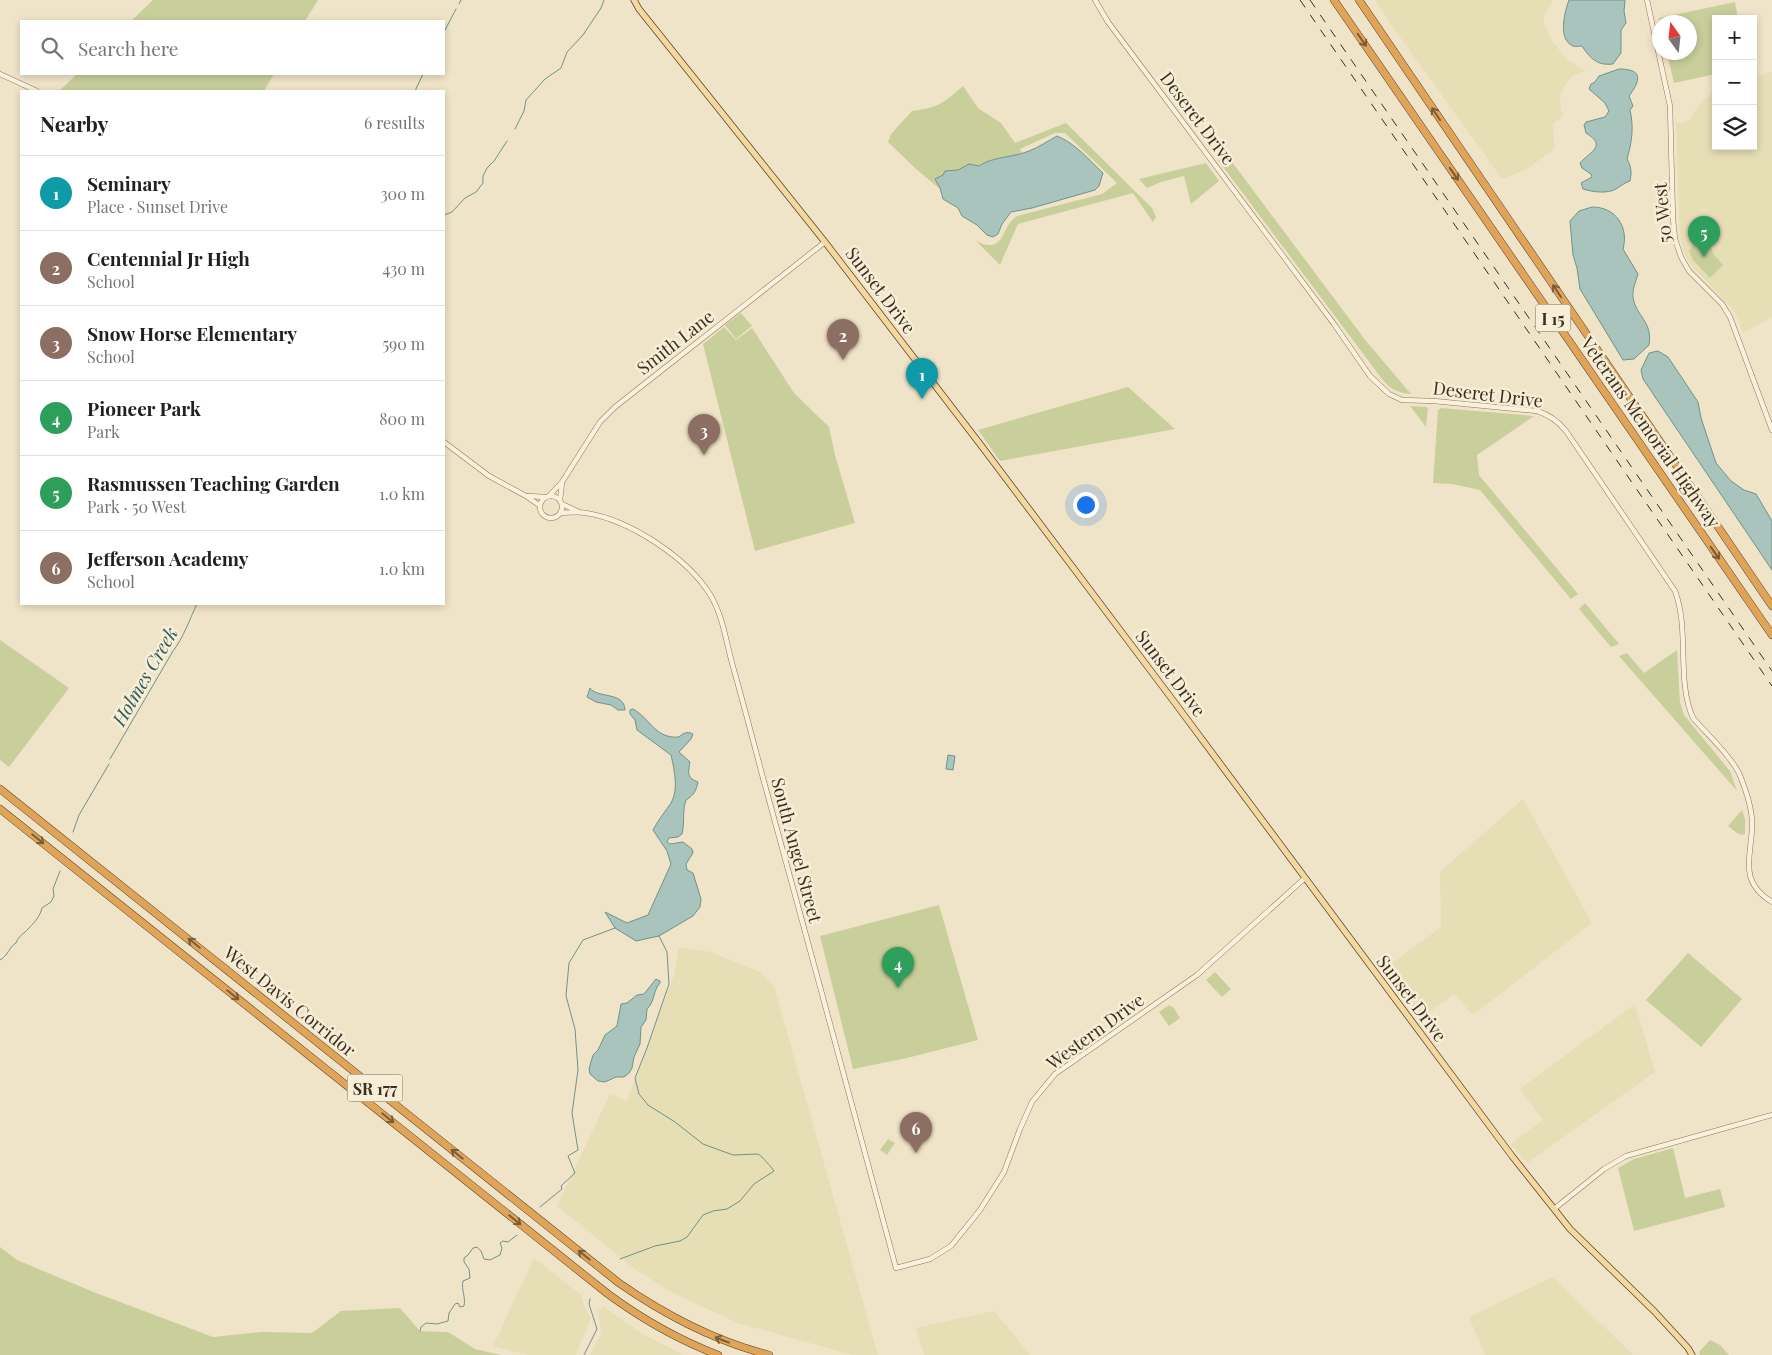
<!DOCTYPE html>
<meta charset="utf-8">
<style>
:root{--surface:#fff;--page:#f6f6f6;--text:#202124;--muted:#757577;--line:#e0e0e0;--accent:#7c3aed}
body{margin:0;font-family:"Playfair Display",serif;background:var(--page);color:var(--text)}
.controls{position:absolute;right:15px;top:15px;display:grid;overflow:hidden;border-radius:0px;box-shadow:0 2px 8px #0003}
.controls button{width:45px;height:45px;display:grid;place-items:center;padding:0;border:0;border-bottom:1px solid var(--line);background:var(--surface);color:var(--text);font:25px sans-serif}
.compass{position:absolute;left:1652px;top:15px;width:45px;height:45px;border-radius:50%;background:var(--surface);box-shadow:0 2px 8px #0003;rotate:345deg}
.you{position:absolute;left:1085px;top:504px;width:18px;height:18px;margin:-12px;border:4px solid #fff;border-radius:50%;background:#1a73e8;box-shadow:0 0 0 8px #1a73e833}
.badge{display:grid;place-items:center;width:32px;height:32px;border-radius:50%;background:var(--accent);color:#fff;font-size:16px;font-weight:700}
.pin{position:absolute;translate:-50% -41px;filter:drop-shadow(0 1px 2px #0008)}
.pin::after{content:'';position:absolute;top:26px;width:18px;height:15px;background:inherit;clip-path:polygon(0 0,100% 0,50% 100%)}
.list{margin:0;padding:0;list-style:none}
h2{display:flex;justify-content:space-between;align-items:center;height:65px;margin:0;padding:0 20px;font-size:21px}
h2 small{font-size:16px;font-weight:400;color:var(--muted)}
.list li{display:grid;grid-template-columns:32px 1fr auto;gap:15px;align-items:center;box-sizing:border-box;height:75px;padding:0 20px;border-top:1px solid var(--line)}
.list b{display:block;font-size:19px;white-space:nowrap}
.list p{margin:0;font-size:16px;white-space:nowrap;color:var(--muted)}
.list em{font-size:16px;font-style:normal;color:var(--muted)}
.icon{flex:none;width:28px;height:28px;fill:none;stroke:currentColor;stroke-width:2;stroke-linecap:round;stroke-linejoin:round}
.map{position:relative;flex:none;width:1772px;height:1355px;overflow:hidden}
.search{position:absolute;background:var(--surface);box-shadow:0 2px 8px #0003;left:20px;top:20px;width:425px;height:55px;display:flex;align-items:center;gap:12px;box-sizing:border-box;padding:0 18px;border-radius:0px;color:var(--muted);font-size:19px}
.panel{position:absolute;background:var(--surface);box-shadow:0 2px 8px #0003;left:20px;top:90px;width:425px;height:515px;border-radius:0px}
.map>svg:first-child{display:block}
.farmland{fill:#e6deb5}
.green{fill:#c9cf9b}
.water{fill:#a9c4bc;stroke:#6f938a}
.lines{fill:none;stroke-linecap:round;stroke-linejoin:round}
.stream{stroke:#6f938a;stroke-width:1}
.minor-casing{stroke:#8d765c;stroke-width:5.5}
.major-casing{stroke:#5b4430;stroke-width:7}
.highway-casing{stroke:#5b4430;stroke-width:8}
.minor{stroke:#faf1dc;stroke-width:4.5}
.major{stroke:#f3d9a0;stroke-width:5.5}
.highway{stroke:#e0a458;stroke-width:7}
.rail{stroke:#3d2e20;stroke-width:1;stroke-dasharray:9 9;stroke-linecap:butt}
.oneway{stroke:#7e5d36}
.labels{text-anchor:middle;dominant-baseline:central;stroke-width:5;stroke-linejoin:round;paint-order:stroke}
.shield{fill:#f7eed8;stroke:#756857;stroke-width:1}
.shield-label{font-size:16px;font-weight:bold;fill:#3d2e20}
.street-label{font-size:18px;fill:#3d2e20;stroke:#f7eed8}
.water-label{font-size:19px;font-style:italic;fill:#2f5d5a;stroke:#f7eed8}
</style>
<div class="map">
<svg width="1772" height="1355" viewBox="0 0 1772 1355">
<rect width="100%" height="100%" fill="#f0e4c8"/>
<g class="farmland">
<polygon points="1375,0 1553,0 1544,16 1544,24 1551,39 1566,59 1586,71 1572,76 1563,88 1560,96 1562,117 1553,123 1554,149 1527,169 1502,179 1395,30"/>
<polygon points="1772,72 1772,317 1743,333 1737,315 1729,305 1691,265 1683,251 1680,233 1676,123 1683,123 1689,120 1701,103 1716,90 1716,146 1753,146 1753,77"/>
<polygon points="1523,799 1592,923 1473,1015 1454,994 1420,1019 1383,970 1441,927 1440,872"/>
<polygon points="679,947 711,952 760,972 774,986 878,1355 853,1355 738,1323 673,1293 635,1269 557,1206 610,1094 627,1101 674,975"/>
<polygon points="1635,1004 1655,1072 1527,1163 1511,1144 1543,1120 1520,1089"/>
<polygon points="534,1258 581,1295 584,1306 591,1318 576,1355 527,1355 493,1346"/>
<polygon points="1553,1277 1633,1355 1485,1355 1469,1317"/>
<polygon points="604,1307 642,1334 684,1355 590,1355 601,1333 598,1311"/>
<polygon points="994,1311 1030,1355 924,1355 916,1328"/>
</g>
<g class="green">
<polygon points="153,0 318,0 305,21 131,21"/>
<polygon points="1735,2 1738,19 1716,19 1716,74 1674,83 1667,53 1690,52 1690,22 1660,22 1659,18"/>
<polygon points="77,74 274,74 264,91 59,91"/>
<path d="M963,86L978,108L1001,123L1015,143L1066,123L1152,208L1156,217L1153,222L1133,193L1018,224L1000,265L976,241C1006,256 1000,226 1017,216L1102,194L1117,183L1065,133H1055L1020,149L1022,153C1008,158 992,157 979,166L969,164L958,170L945,171L941,190L916,169L888,142L891,134L912,111C940,107 942,104 963,86Z"/>
<path d="M1229,158L1366,341L1411,394C1399,393 1390,389 1382,379L1218,160Z"/>
<polygon points="1206,163 1219,181 1191,204 1184,176 1161,182 1147,188 1139,179"/>
<polygon points="1707,237 1714,255 1723,265 1710,278 1693,260 1689,251 1698,238"/>
<polygon points="741,313 752,326 736,339 725,325"/>
<polygon points="724,327 736,340 752,328 794,393 829,427 835,455 855,523 755,551 703,344"/>
<polygon points="1128,387 1175,429 1000,461 978,430"/>
<polygon points="1410,406 1427,407 1428,409 1426,427"/>
<polygon points="1441,408 1534,416 1477,455 1479,475 1578,594 1571,599 1480,490 1452,484 1433,483 1438,410"/>
<polygon points="1585,603 1619,644 1611,647 1579,609"/>
<polygon points="0,640 69,688 9,767 0,760"/>
<polygon points="1677,650 1680,702 1684,715 1730,771 1737,791 1619,656 1627,653 1644,673"/>
<polygon points="1742,810 1745,819 1745,834 1742,835 1737,833 1728,826"/>
<polygon points="939,905 978,1040 907,1058 853,1069 820,936"/>
<polygon points="1688,953 1742,999 1701,1047 1646,1000"/>
<polygon points="1215,972 1231,989 1222,997 1206,980"/>
<polygon points="1169,1005 1174,1008 1180,1018 1169,1026 1159,1012"/>
<polygon points="888,1139 895,1143 887,1155 880,1150"/>
<polygon points="1673,1148 1685,1198 1720,1189 1725,1207 1634,1231 1618,1168 1634,1159"/>
<polygon points="0,1247 17,1260 96,1293 213,1337 262,1332 312,1333 341,1311 400,1308 420,1331 448,1332 475,1349 501,1355 0,1355"/>
<polygon points="1710,1340 1720,1345 1729,1355 1700,1355 1699,1352"/>
</g>
<g class="water">
<path d="M1569,0H1625L1624,11L1626,23L1621,30V53L1613,64C1597,66 1590,58 1582,46C1579,46 1576,47 1573,46C1557,39 1565,11 1569,0Z"/>
<path d="M1619,69C1643,69 1641,80 1629,96L1633,106L1630,110C1634,127 1632,142 1627,159C1631,166 1632,172 1630,181C1624,183 1621,186 1616,189C1607,194 1593,192 1583,189L1581,183L1592,177L1591,174L1582,168L1580,163C1591,151 1607,146 1586,133L1584,125L1586,122L1605,117L1609,111L1605,103L1589,89L1591,84L1595,82L1599,76Z"/>
<path d="M1057,136C1075,143 1089,160 1103,173L1099,186L1095,190L1032,208L1011,212L1002,224L998,234L993,237L987,235L977,225L962,216L958,208L943,199L940,188L935,179L943,175L945,171L958,170L969,164L979,166C994,156 1012,158 1029,151C1039,147 1048,141 1057,136Z"/>
<path d="M1592,207C1616,207 1629,227 1623,249L1638,274C1636,281 1632,290 1633,297C1636,317 1653,321 1649,345L1634,359L1623,360L1580,289L1577,268L1573,255L1570,221L1579,211Z"/>
<polygon points="1658,351 1668,357 1698,402 1701,418 1716,463 1731,481 1744,490 1756,494 1772,521 1772,570 1643,379 1641,370 1649,353"/>
<path d="M590,688C598,699 624,691 625,710H618L611,705L596,702L587,697Z"/>
<path d="M633,709C651,719 655,739 679,737C683,733 687,731 693,734L691,739L679,752L690,762C688,773 687,778 698,782C696,791 694,795 686,800C682,811 685,822 682,834L678,837L669,838L667,842L670,844L683,842L692,849L693,853L686,864L687,870L693,873L701,899L700,907L693,916L659,936L636,941L615,928L605,912L627,923L648,915L671,864L667,851L653,830C658,820 665,812 671,803C679,789 674,769 671,755L637,730L635,720L630,714V710Z"/>
<polygon points="948,755 955,756 953,770 946,769"/>
<path d="M656,979L660,981V983C653,990 655,1002 647,1009L646,1020L641,1027L640,1044L634,1057L632,1068L629,1073L624,1077H616L605,1082L598,1081L590,1074L589,1069L593,1055L598,1050L605,1035L617,1026L621,1004L627,1003L637,995L644,994Z"/>
</g>
<g class="lines">
<g class="stream">
<polyline points="459,4 461,0"/>
<polyline points="444,32 456,9"/>
<polyline points="415,91 423,74"/>
<polyline points="515,129 524,111 526,100 545,79 561,68 567,52 583,35 601,8 604,0"/>
<polyline points="444,215 452,212 465,198 476,192 483,183 483,176 487,168 494,161 507,141"/>
<path d="M110,759L173,651C183,639 190,618 197,604"/>
<polyline points="73,832 79,815 109,764"/>
<path d="M0,960C8,956 9,947 16,943C19,935 24,934 29,928C35,922 40,916 42,908L51,902L54,896L53,889L60,871"/>
<polyline points="540,1207 562,1189 561,1186 575,1173 568,1156 578,1150 572,1113 578,1070 575,1029 566,996 569,963 583,940 615,928"/>
<path d="M620,1259L655,1246L680,1241L687,1237L703,1215L713,1211L727,1209L740,1201L754,1184L774,1171C771,1167 762,1156 758,1154L733,1155L703,1144L675,1122L648,1105L639,1094L635,1078L647,1048L669,984L667,952L659,936"/>
<path d="M420,1331L421,1327L426,1323L437,1324L448,1321L449,1313L455,1304L458,1303L460,1307L464,1306C466,1297 461,1290 463,1281L470,1278L469,1269L464,1262V1258L468,1255L473,1248L477,1247L481,1251L484,1259L490,1260L500,1255L502,1248L500,1243L503,1241L508,1242L517,1235"/>
<polyline points="584,1355 597,1329 589,1304 590,1299"/>
</g>
<g class="minor-casing">
<g id="minor">
<path d="M1095,0L1108,22L1334,324L1370,376L1389,394L1402,400L1434,401L1537,411C1550,415 1558,421 1566,431L1675,591C1690,631 1676,680 1693,718C1706,733 1735,760 1741,778C1746,791 1752,809 1752,822C1753,854 1736,880 1772,902"/>
<polyline points="1647,0 1670,106 1673,219 1675,239 1681,257 1689,271 1722,304 1730,317 1772,430"/>
<polyline points="0,74 37,91"/>
<polyline points="444,442 489,476 526,496 539,505"/>
<circle cx="551" cy="507" r="11"/>
<polyline points="528,496 545,497"/>
<polyline points="549,496 562,482 600,422 615,407 825,242"/>
<polyline points="560,500 562,483"/>
<polyline points="562,504 577,511"/>
<path d="M560,513C568,513 577,511 586,513C630,520 688,558 711,596C723,617 726,641 732,663C743,702 753,740 763,778C808,941 852,1105 896,1268L930,1259L951,1246L980,1210L1004,1172L1020,1129L1032,1102L1055,1074L1197,975L1305,878"/>
<polyline points="1554,1209 1604,1169 1626,1156 1772,1115"/>
</g>
</g>
<g class="major-casing">
<polyline id="major" points="634,0 639,9 825,242 980,444 1175,703 1512,1156 1570,1229 1654,1311 1688,1348 1692,1355"/>
</g>
<g class="highway-casing">
<g id="highway">
<polyline points="1334,0 1772,635"/>
<polyline points="1359,0 1772,606"/>
<path d="M0,789L619,1283C665,1315 715,1341 769,1355"/>
<path d="M0,809L608,1294C642,1319 679,1340 718,1355"/>
</g>
</g>
<use href="#minor" class="minor"/>
<use href="#major" class="major"/>
<use href="#highway" class="highway"/>
<g class="rail">
<polyline points="1300,0 1772,686"/>
<polyline points="1310,0 1772,671"/>
</g>
</g>
<defs><path id="oneway-shaft" d="M-6 0H5M1.5-3L5.5 0L1.5 3" fill="none" stroke-width="1.6" stroke-linecap="round" stroke-linejoin="round" transform="scale(1.25)"/></defs>
<g class="oneway">
<use href="#oneway-shaft" transform="translate(1362 40) rotate(55)"/>
<use href="#oneway-shaft" transform="translate(1436 114) rotate(-124)"/>
<use href="#oneway-shaft" transform="translate(1454 174) rotate(55)"/>
<use href="#oneway-shaft" transform="translate(1557 291) rotate(-124)"/>
<use href="#oneway-shaft" transform="translate(1715 553) rotate(55)"/>
<use href="#oneway-shaft" transform="translate(38 839) rotate(39)"/>
<use href="#oneway-shaft" transform="translate(194 943) rotate(-141)"/>
<use href="#oneway-shaft" transform="translate(233 995) rotate(39)"/>
<use href="#oneway-shaft" transform="translate(388 1118) rotate(39)"/>
<use href="#oneway-shaft" transform="translate(457 1154) rotate(-141)"/>
<use href="#oneway-shaft" transform="translate(515 1220) rotate(39)"/>
<use href="#oneway-shaft" transform="translate(584 1255) rotate(-141)"/>
<use href="#oneway-shaft" transform="translate(722 1340) rotate(-159)"/>
</g>
<g class="labels">
<g class="shield">
<rect x="1535.5" y="304.5" width="35" height="27" rx="4"/>
<rect x="347.5" y="1074.5" width="55" height="27" rx="4"/>
</g>
<g class="shield-label">
<text x="1553" y="318">I 15</text>
<text x="375" y="1088">SR 177</text>
</g>
<g class="street-label">
<text transform="translate(1198 118) rotate(53)">Deseret Drive</text>
<text transform="translate(1662 213) rotate(-95)">50 West</text>
<text transform="translate(881 290) rotate(53)">Sunset Drive</text>
<text transform="translate(675 342) rotate(-38)">Smith Lane</text>
<text transform="translate(1488 394) rotate(7)">Deseret Drive</text>
<text transform="translate(1651 432) rotate(55)">Veterans Memorial Highway</text>
<text transform="translate(1171 673) rotate(53)">Sunset Drive</text>
<text transform="translate(797 850) rotate(75)">South Angel Street</text>
<text transform="translate(1412 998) rotate(53)">Sunset Drive</text>
<text transform="translate(290 1001) rotate(39)">West Davis Corridor</text>
<text transform="translate(1095 1031) rotate(-36)">Western Drive</text>
</g>
<g class="water-label">
<text transform="translate(144 676) rotate(-60)">Holmes Creek</text>
</g>
</g>
</svg>
<div class="controls">
<button>+</button>
<button>−</button>
<button><svg class="icon" aria-label="layers" viewBox="0 0 24 24"><path d="M12 4l9 5-9 5-9-5zM3 14l9 5 9-5"/></svg></button>
</div>
<svg class="compass" viewBox="-18 -18 36 36"><path d="M0-13l5 13h-10z" fill="#e53935"/><path d="M0 13l5-13h-10z" fill="#757577"/></svg>
<div class="you"></div>
<div class="pin badge" style="left:922px;top:399px;background:#0f9aa8">1</div>
<div class="pin badge" style="left:843px;top:360px;background:#8d6e63">2</div>
<div class="pin badge" style="left:704px;top:455px;background:#8d6e63">3</div>
<div class="pin badge" style="left:898px;top:988px;background:#2e9e5b">4</div>
<div class="pin badge" style="left:1704px;top:257px;background:#2e9e5b">5</div>
<div class="pin badge" style="left:916px;top:1153px;background:#8d6e63">6</div>
<div class="search"><svg class="icon" aria-label="search" viewBox="0 0 24 24"><circle cx="10" cy="10" r="6"/><path d="M15 15l6 6"/></svg>Search here</div>
<section class="panel">
<h2>Nearby<small>6 results</small></h2>
<ul class="list">
<li><span class="badge" style="background:#0f9aa8">1</span><div><b>Seminary</b><p>Place · Sunset Drive</p></div><em>300 m</em></li>
<li><span class="badge" style="background:#8d6e63">2</span><div><b>Centennial Jr High</b><p>School</p></div><em>430 m</em></li>
<li><span class="badge" style="background:#8d6e63">3</span><div><b>Snow Horse Elementary</b><p>School</p></div><em>590 m</em></li>
<li><span class="badge" style="background:#2e9e5b">4</span><div><b>Pioneer Park</b><p>Park</p></div><em>800 m</em></li>
<li><span class="badge" style="background:#2e9e5b">5</span><div><b>Rasmussen Teaching Garden</b><p>Park · 50 West</p></div><em>1.0 km</em></li>
<li><span class="badge" style="background:#8d6e63">6</span><div><b>Jefferson Academy</b><p>School</p></div><em>1.0 km</em></li>
</ul>
</section>
</div>
